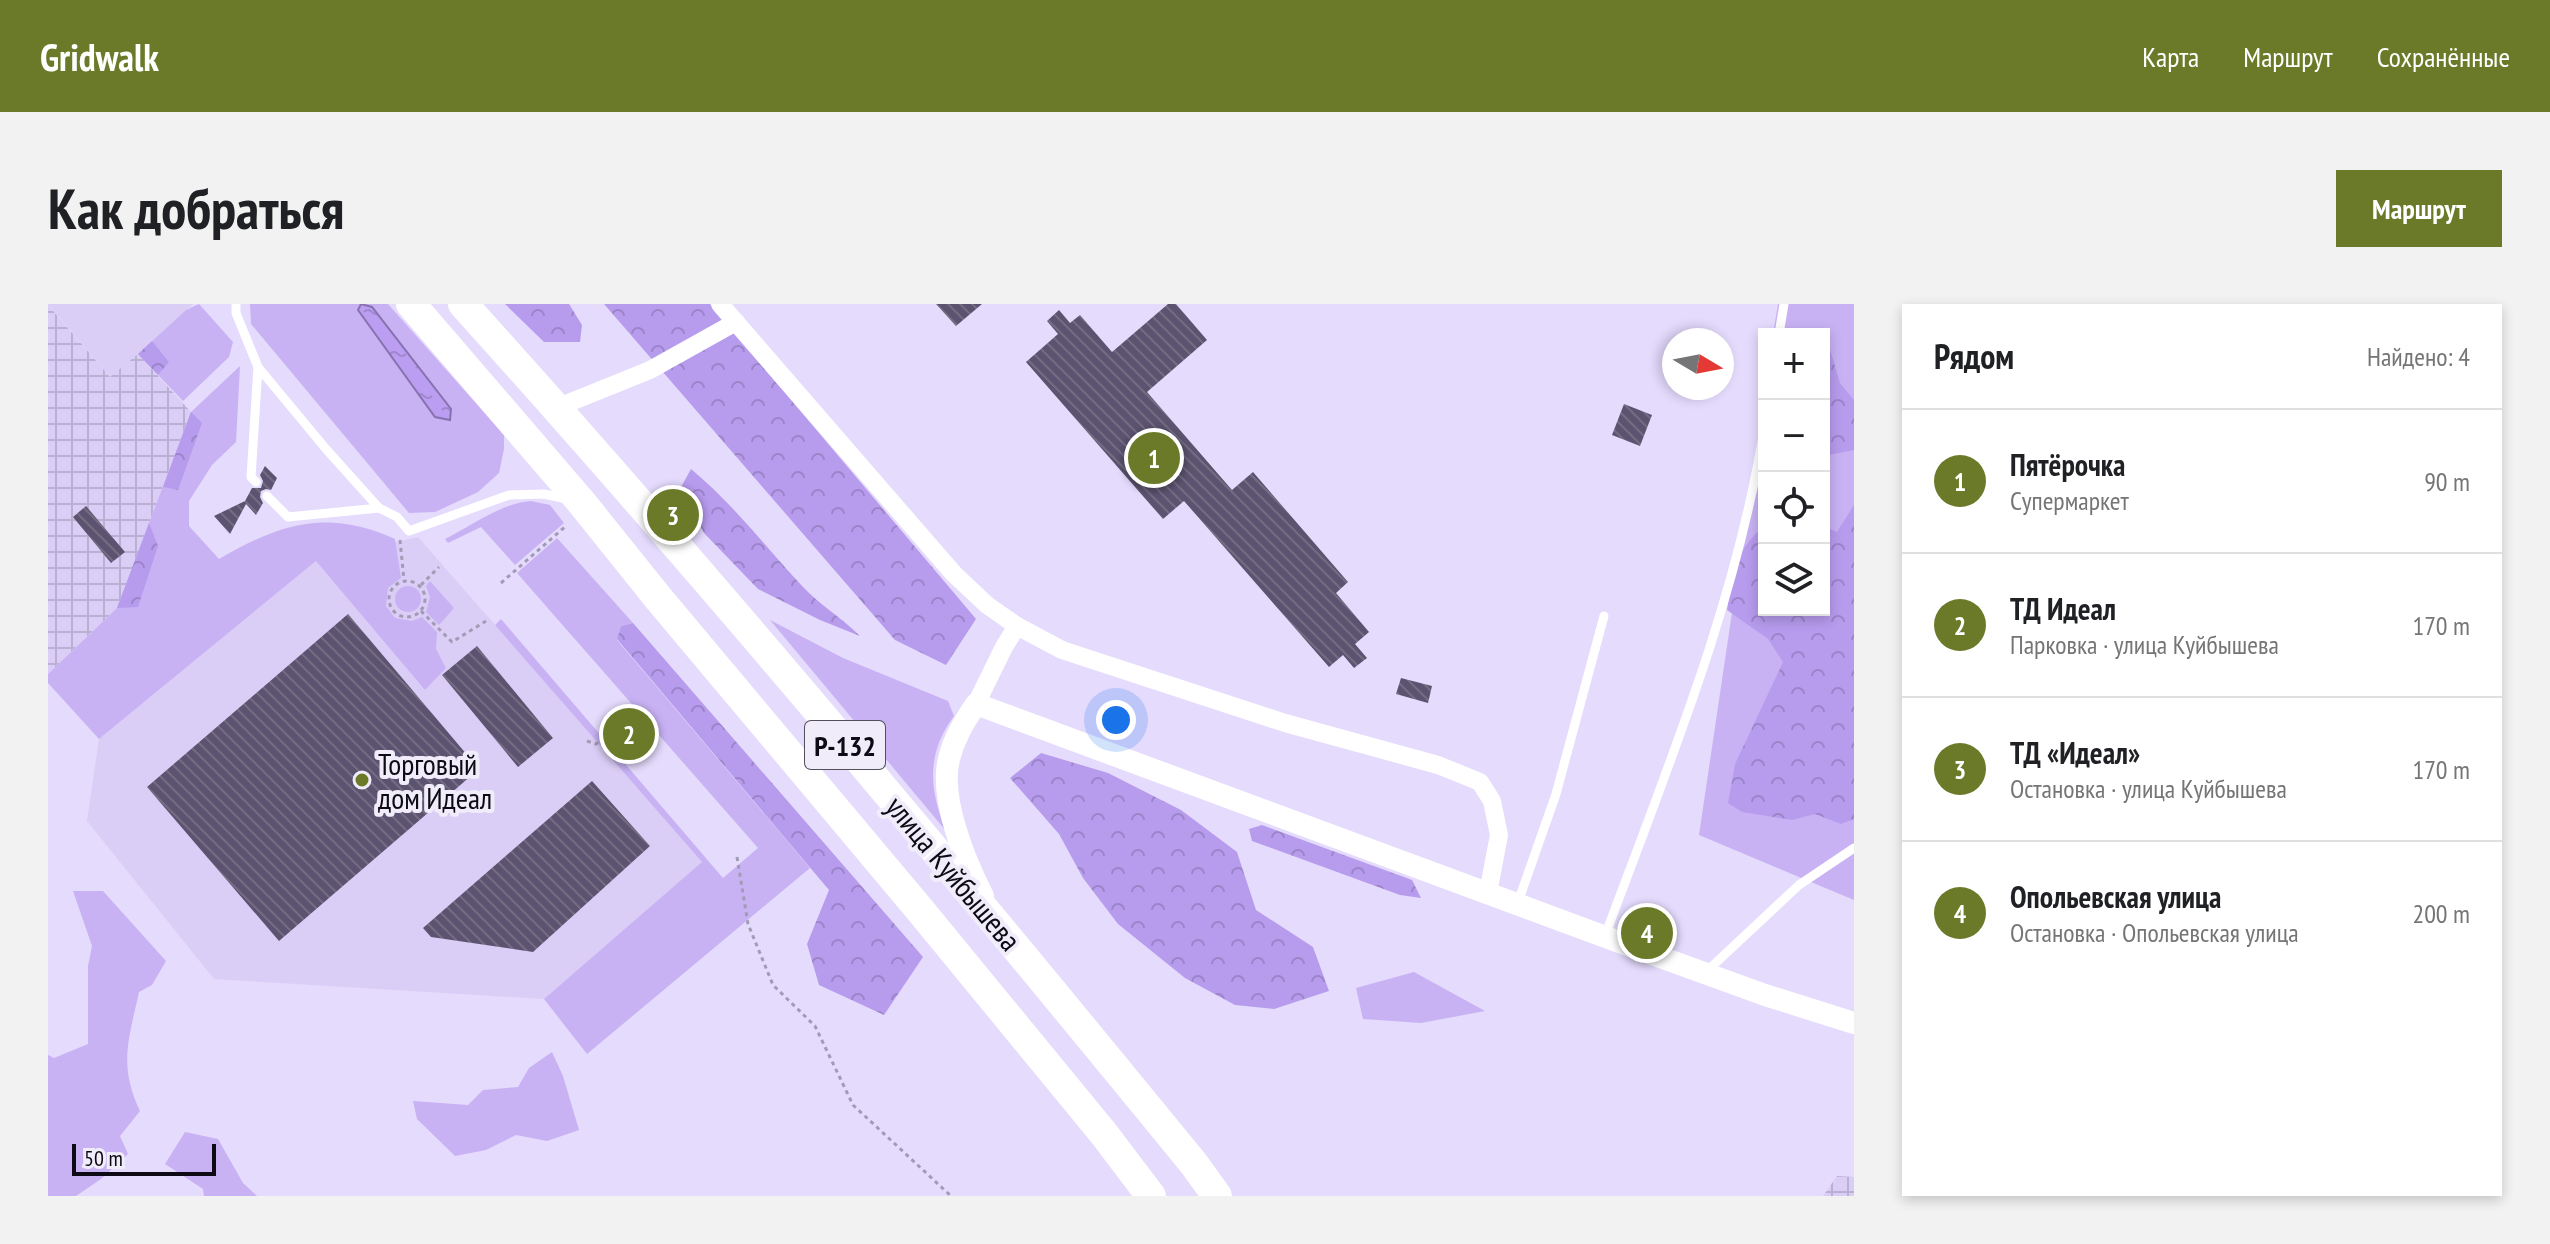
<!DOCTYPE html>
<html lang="ru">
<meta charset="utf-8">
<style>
:root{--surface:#fff;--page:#f2f2f2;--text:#202124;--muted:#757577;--line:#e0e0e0;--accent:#6a7a28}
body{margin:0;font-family:"PT Sans Narrow",sans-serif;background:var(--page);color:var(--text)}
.controls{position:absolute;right:24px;top:24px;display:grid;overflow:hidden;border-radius:0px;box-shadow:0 4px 12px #0003}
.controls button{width:72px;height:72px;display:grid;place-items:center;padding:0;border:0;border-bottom:2px solid var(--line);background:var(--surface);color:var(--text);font:40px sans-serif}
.compass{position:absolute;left:1614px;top:24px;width:72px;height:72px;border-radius:50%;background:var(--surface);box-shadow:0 4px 12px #0003;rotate:100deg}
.scale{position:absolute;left:24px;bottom:20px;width:144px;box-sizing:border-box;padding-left:8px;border:4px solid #0e0a15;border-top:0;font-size:22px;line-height:28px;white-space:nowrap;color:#0e0a15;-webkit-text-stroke:6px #f0ecfa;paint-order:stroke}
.you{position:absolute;left:1068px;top:416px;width:28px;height:28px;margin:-20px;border:6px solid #fff;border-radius:50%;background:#1a73e8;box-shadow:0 0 0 12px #1a73e833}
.badge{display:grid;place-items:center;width:52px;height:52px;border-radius:50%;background:var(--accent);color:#fff;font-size:26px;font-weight:700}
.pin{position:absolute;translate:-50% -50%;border:4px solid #fff;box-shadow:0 2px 8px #0006}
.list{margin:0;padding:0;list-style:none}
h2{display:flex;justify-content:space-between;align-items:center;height:104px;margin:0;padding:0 32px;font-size:34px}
h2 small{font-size:26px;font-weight:400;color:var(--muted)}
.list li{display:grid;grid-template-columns:52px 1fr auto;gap:24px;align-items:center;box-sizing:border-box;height:144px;padding:0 32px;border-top:2px solid var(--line)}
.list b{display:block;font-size:30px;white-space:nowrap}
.list p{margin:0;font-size:26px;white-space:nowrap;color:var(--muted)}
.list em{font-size:26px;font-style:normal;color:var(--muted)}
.icon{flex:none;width:44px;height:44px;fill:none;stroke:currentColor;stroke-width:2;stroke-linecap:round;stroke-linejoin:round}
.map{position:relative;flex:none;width:1806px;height:892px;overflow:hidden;border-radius:0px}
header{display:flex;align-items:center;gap:48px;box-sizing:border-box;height:112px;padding:0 40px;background:var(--accent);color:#fff}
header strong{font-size:38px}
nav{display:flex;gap:44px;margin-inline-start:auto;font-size:28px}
.intro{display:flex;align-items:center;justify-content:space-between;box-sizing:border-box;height:192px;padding:0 48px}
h1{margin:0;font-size:56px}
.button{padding:20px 36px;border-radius:0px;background:var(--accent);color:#fff;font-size:28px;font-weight:700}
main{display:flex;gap:48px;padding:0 48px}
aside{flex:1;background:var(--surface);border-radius:0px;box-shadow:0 4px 12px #0003}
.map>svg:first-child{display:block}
.built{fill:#dacef6}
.industrial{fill:url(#industrial-grid)}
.grass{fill:#c8b2f4}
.forest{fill:url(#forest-crowns)}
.water{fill:url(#water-ripples);stroke:#8772af;stroke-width:2}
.building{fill:url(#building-back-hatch)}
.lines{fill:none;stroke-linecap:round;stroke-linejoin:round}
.path{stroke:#a39bb6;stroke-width:3;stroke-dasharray:4 4;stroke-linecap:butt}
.service{stroke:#fff;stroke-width:9}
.minor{stroke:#fff;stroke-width:18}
.tertiary{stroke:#fff;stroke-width:22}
.trunk{stroke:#fff;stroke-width:30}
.poi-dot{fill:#6a7a28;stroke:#f0ecfa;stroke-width:3}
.labels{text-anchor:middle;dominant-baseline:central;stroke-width:8;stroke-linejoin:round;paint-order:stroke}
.shield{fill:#f0ecfa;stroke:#524e5a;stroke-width:2}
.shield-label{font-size:28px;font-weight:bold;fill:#0e0a15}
.poi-label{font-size:30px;fill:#0e0a15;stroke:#f0ecfa;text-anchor:start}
.street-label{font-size:30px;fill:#0e0a15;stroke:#f0ecfa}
</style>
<header>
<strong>Gridwalk</strong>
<nav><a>Карта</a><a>Маршрут</a><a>Сохранённые</a></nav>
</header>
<div class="intro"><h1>Как добраться</h1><a class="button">Маршрут</a></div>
<main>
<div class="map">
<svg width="1806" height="892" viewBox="0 0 1806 892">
<defs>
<pattern id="industrial-grid" width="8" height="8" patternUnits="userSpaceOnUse" patternTransform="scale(2)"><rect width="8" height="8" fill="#dacef6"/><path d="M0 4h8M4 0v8" fill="none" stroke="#bab0d2"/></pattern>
<pattern id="forest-crowns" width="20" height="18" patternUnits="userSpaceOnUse" patternTransform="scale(2)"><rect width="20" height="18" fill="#b79bed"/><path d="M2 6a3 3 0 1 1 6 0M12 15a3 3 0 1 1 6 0" fill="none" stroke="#9c84ca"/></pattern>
<pattern id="water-ripples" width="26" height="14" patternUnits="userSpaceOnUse" patternTransform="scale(2)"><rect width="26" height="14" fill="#bb9ef1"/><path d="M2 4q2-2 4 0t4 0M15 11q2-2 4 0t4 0" fill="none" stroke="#a087ce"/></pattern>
<pattern id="building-back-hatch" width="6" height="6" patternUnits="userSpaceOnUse" patternTransform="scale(2)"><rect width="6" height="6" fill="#5c5370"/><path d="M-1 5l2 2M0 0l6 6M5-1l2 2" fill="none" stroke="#736c82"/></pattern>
</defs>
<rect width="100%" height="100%" fill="#e5dbfd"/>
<g class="built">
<polygon points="0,0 145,0 63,74"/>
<polygon points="370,233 655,558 496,695 166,675 39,517 51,435 268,257"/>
</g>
<g class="industrial">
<polygon points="0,1 62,73 90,50 143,108 69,304 0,370"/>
<polygon points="1789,872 1806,873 1806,892 1775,892"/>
</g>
<g class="grass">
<polygon points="151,0 185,38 181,53 135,97 90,50 138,6"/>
<polygon points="202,0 340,0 456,131 456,145 451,169 430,188 387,208 361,209 203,20"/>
<polygon points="1730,0 1806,0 1806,596 1651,531 1716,93 1716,306 1776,306 1776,30 1725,30"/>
<path d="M192,62L188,138L164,161L141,197V222L171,255C231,220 279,204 347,235L353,274L340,284L338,302L347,314L364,317L374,313L389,328L388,345L398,364L377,386L268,257L51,435L0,379V370L69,304L143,108Z"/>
<path d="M483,197L502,201L516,219L467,261L433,223L400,239L397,235C423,222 454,199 483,197Z"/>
<polygon points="509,234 585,319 573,322 569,336 762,564 539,750 496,695 654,558 447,321 453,315 675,574 710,544 469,269"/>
<polygon points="382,277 406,304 391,321 378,308 382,293 378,282"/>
<circle cx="360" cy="295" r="13"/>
<path d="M722,316L795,354L900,397L906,412C878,450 881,485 898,527Z"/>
<path d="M25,587H55L118,657L104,681L91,688C81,735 70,761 92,807L72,832L80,850L53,875L28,892H0V751L6,754L40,740V662L44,642Z"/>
<polygon points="1366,668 1437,707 1373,719 1315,715 1308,684"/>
<polygon points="504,748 515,772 531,826 499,837 468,831 438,846 407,852 369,815 365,797 420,801 435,786 470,783 481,764"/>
<polygon points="137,828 170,835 195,879 209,892 156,892 155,885 117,860"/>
</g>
<g class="forest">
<polygon points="457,0 521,0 534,21 532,38 496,38"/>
<polygon points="556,0 662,0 928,315 898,361 847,336"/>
<polygon points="104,37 121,58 110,71 90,50"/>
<polygon points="1776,38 1781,42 1792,79 1806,96 1806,146 1776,152"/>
<polygon points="143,108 154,119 130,186 115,183"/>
<path d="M643,165C686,201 717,242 755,283C772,301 794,314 812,332L772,316L710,285L656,229L632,185Z"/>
<path d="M1806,201V515L1793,520L1767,510L1744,516L1694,508L1680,499L1687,460L1735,358L1720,335L1679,306C1685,269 1686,248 1716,222V306H1776V222L1789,228Z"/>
<polygon points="101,219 110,242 90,303 69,304"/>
<polygon points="585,319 875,653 836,711 771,681 759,640 781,586 569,335 573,322"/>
<polygon points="993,449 1060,469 1133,506 1189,548 1208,606 1265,643 1281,687 1226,705 1187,701 1137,674 1070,620 1035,574 1011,530 962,474"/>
<polygon points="1214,521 1364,576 1373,594 1352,591 1204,537 1201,525"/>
</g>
<polygon class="water" points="313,0 324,3 403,105 402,116 387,113 310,6"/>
<g class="building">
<polygon points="888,0 934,0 908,22"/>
<polygon points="1120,0 1128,0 1159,36 1099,88 1184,186 1205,168 1300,278 1288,289 1321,328 1307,340 1319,354 1306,364 1295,351 1281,363 1136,197 1115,215 978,58 1010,30 999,17 1011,6 1022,19 1032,11 1064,48"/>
<polygon points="1576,100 1604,111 1592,142 1564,131"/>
<polygon points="217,162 229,174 223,186 218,185 213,187 212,193 215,199 208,211 198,200 182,230 166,212 197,197 204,184 213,184 215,177 212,171"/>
<polygon points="38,202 77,248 63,259 25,213"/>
<polygon points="300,310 431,465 231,637 99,483"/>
<polygon points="429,342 505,434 470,463 394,371"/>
<polygon points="1353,374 1384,382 1380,399 1348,390"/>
<polygon points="544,477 602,542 485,648 383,633 375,624"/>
</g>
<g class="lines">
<g class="path">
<polyline points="352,236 356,276"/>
<circle cx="359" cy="295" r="18"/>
<polyline points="453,279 519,221"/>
<polyline points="373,281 391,263"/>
<polyline points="373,307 404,338 438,317"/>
<polyline points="539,437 548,440 573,419"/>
<polyline points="689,553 700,620 725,681 767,722 805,801 903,892"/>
</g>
<g class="service">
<polyline points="188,0 188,9 210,63 278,145 331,204 349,213 361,227 461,191 496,190 519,195"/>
<polyline points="1731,30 1736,0"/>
<polyline points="208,178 203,173 210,63"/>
<polyline points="219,192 240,213 331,204"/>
<polyline points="1469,601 1508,490 1556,312"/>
<path d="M1557,632C1618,467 1688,300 1716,125"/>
<polyline points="1659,667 1751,581 1806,544"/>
</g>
<g class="minor">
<polyline points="672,0 906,270 939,301 969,322 1014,346 1237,419 1390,461 1432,478 1444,497 1451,531 1440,589"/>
<polyline points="508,104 602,66 688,18"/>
<polyline points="928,400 956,343 969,322"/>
</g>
<path class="tertiary" d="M935,592C917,557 891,494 901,455C906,434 916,418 928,400L1590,645L1717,691L1806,719"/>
<g class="trunk">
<polyline points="363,0 534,199 611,295 872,606 1056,830 1103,892"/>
<path d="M415,0C667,279 908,569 1146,860L1169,892"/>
</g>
</g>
<circle class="poi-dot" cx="314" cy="476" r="8"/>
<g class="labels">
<rect class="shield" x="757" y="417" width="80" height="48" rx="6"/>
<g class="shield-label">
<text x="797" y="441">Р-132</text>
</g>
<g class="poi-label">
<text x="330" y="459">Торговый<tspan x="330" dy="34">дом Идеал</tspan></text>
</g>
<g class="street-label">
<text transform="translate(906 569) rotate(50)">улица Куйбышева</text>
</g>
</g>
</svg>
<div class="controls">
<button>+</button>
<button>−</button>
<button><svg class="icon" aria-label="locate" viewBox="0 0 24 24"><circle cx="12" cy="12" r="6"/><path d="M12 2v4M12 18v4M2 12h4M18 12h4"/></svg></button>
<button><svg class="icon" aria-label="layers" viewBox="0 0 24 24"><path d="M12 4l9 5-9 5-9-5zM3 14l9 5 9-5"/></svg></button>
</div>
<svg class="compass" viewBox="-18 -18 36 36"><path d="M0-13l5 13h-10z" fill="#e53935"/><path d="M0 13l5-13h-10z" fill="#757577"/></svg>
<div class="scale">50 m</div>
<div class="you"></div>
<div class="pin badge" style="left:1106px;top:154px">1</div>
<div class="pin badge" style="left:581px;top:430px">2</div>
<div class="pin badge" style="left:625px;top:211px">3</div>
<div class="pin badge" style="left:1599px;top:629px">4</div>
</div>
<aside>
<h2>Рядом<small>Найдено: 4</small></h2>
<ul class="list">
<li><span class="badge">1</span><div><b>Пятёрочка</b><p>Супермаркет</p></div><em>90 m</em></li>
<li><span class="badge">2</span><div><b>ТД Идеал</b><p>Парковка · улица Куйбышева</p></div><em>170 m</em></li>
<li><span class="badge">3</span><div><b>ТД «Идеал»</b><p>Остановка · улица Куйбышева</p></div><em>170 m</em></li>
<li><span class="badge">4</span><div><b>Опольевская улица</b><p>Остановка · Опольевская улица</p></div><em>200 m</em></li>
</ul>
</aside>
</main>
